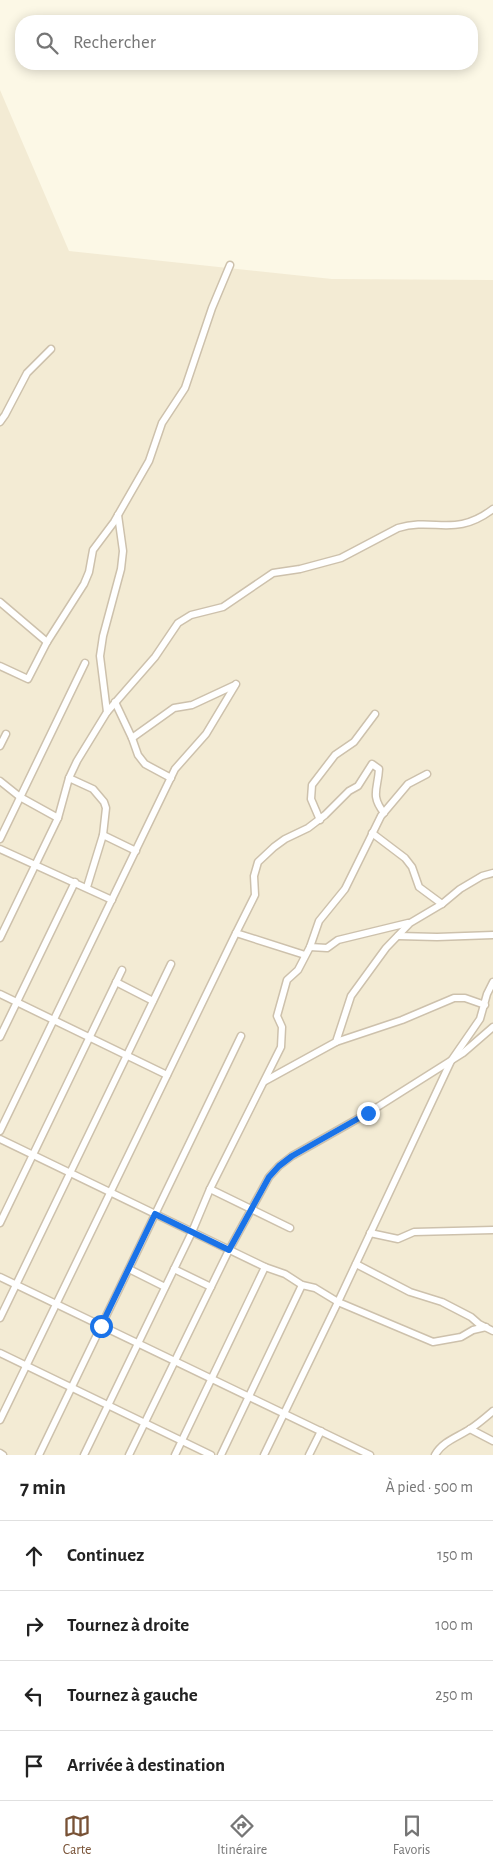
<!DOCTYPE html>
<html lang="fr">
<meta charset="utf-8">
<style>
:root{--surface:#fff;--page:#f2f2f2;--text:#222;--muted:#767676;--line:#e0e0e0;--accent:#785236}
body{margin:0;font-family:"Alegreya Sans",sans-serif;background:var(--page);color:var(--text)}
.stop{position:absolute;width:15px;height:15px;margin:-11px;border:4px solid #1a73e8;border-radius:50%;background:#fff}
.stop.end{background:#1a73e8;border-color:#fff;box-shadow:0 1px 5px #0008}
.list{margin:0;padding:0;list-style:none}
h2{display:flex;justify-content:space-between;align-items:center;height:65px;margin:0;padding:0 20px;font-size:21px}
h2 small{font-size:16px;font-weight:400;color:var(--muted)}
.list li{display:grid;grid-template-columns:32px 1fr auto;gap:15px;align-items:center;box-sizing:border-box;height:70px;padding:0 20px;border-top:1px solid var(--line)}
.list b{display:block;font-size:19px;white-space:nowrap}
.list em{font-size:16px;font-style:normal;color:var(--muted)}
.icon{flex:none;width:28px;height:28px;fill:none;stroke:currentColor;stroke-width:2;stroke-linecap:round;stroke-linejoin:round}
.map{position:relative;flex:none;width:493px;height:1455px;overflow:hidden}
.search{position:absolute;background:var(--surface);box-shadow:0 2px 12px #0003;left:15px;right:15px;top:15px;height:55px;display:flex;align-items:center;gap:12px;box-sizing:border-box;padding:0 18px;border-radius:20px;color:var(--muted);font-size:19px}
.sheet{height:345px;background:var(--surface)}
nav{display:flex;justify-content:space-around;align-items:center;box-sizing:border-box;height:70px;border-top:1px solid var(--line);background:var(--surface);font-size:14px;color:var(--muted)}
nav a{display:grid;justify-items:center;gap:2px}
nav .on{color:var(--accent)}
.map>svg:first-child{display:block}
.residential{fill:#f3ebd4}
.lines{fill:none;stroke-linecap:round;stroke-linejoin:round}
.minor-casing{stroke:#cdc1ac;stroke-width:9}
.minor{stroke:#fff;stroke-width:6}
.route{stroke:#1a73e8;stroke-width:6}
</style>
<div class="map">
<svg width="493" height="1455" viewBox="0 0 493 1455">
<rect width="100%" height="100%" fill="#fcf8e6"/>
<polygon class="residential" points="0,90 69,251 332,279 493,280 493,1455 0,1455"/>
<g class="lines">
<g class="minor-casing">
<g id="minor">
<polyline points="0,422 5,415 27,373 51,349"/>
<polyline points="0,602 47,642"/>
<polyline points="0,666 28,679 47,642 84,584 89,572 93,550 114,522 149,461 162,423 185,388 212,308 230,265"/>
<polyline points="115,702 132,738 138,755 145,764 171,778"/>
<polyline points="107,712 100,656 103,636 121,569 123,551 118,515"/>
<polyline points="132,738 174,708 192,705 235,685"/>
<polyline points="0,746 6,734"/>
<polyline points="69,778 93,789 104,802 106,808 103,835 87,887"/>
<polyline points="0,781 20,797 58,818"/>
<polyline points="320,820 311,799 312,785 335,755 354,742 375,714"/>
<polyline points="372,833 405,858 412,867 419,887 442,904"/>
<polyline points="103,835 136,851"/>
<polyline points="0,839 85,663"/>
<polyline points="0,849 112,900"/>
<polyline points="398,936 437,937 493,935"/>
<path d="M0,938L58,818L69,778L77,761L107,712L155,657L178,623L191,615L223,607L273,573L300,569L341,558L398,528C435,517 455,538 493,509"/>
<polyline points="310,947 327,948 338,940 408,923"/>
<path d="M305,955L236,933L255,895L254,876L258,862L274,847L285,839L308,828L325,815L349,791L358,786L372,764L379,769C378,789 370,795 384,813"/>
<polyline points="116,982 153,1001"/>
<polyline points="0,994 167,1075"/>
<polyline points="0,1037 75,882"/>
<polyline points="336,1042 402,1020 454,998 465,998 485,1005"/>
<polyline points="265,1081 336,1042 351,996 386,948 410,923 442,904 460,889 482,876 493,873"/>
<polyline points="0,1131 175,769 206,734 236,684"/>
<polyline points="0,1139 265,1267 285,1274 302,1285 315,1288 338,1302 433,1342 461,1337 473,1330 486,1327"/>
<polyline points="210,1189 290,1228"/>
<polyline points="0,1223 122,970"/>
<polyline points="370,1233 398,1239 414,1232 493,1230"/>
<polyline points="356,1264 410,1292 442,1302 471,1317 479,1324 493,1331"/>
<polyline points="129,1269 165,1287"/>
<polyline points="174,1269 211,1287"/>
<polyline points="0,1277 370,1455"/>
<polyline points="0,1318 171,964"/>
<polyline points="0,1353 211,1455"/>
<polyline points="0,1420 236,933"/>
<polyline points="470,1429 493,1441"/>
<polyline points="0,1453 3,1455"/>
<polyline points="39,1455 241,1036"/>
<polyline points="84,1455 192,1232 210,1189 281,1047 282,1027 277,1016 287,980 298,970 310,947 319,921 345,889 381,816 408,784 427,774"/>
<polyline points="129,1455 229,1250 269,1177 279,1166 292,1156 368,1113 463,1053 493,1027"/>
<polyline points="175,1455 265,1267"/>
<polyline points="221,1455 302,1285"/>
<polyline points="264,1455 338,1302 451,1061 480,1019 487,994 493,982"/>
<polyline points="309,1455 321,1431"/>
<path d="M435,1455C443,1441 458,1437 470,1429C478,1424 486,1417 493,1411"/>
</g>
</g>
<use href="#minor" class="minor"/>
</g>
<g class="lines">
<polyline class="route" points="101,1326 155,1214 229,1250 269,1177 279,1166 292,1156 368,1113"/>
</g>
</svg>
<div class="stop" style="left:101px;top:1326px"></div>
<div class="stop end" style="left:368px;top:1113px"></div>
<div class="search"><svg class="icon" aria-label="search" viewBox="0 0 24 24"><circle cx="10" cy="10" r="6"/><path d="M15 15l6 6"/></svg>Rechercher</div>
</div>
<section class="sheet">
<h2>7 min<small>À pied · 500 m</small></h2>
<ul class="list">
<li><svg class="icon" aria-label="ahead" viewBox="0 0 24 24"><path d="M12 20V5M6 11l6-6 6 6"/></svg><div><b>Continuez</b></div><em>150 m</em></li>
<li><svg class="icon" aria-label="right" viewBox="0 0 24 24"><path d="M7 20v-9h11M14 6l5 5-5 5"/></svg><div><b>Tournez à droite</b></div><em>100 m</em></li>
<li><svg class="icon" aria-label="left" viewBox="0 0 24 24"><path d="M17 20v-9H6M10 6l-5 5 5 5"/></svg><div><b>Tournez à gauche</b></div><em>250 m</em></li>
<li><svg class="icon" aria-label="arrive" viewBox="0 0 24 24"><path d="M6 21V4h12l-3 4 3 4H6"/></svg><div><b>Arrivée à destination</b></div></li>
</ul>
</section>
<nav>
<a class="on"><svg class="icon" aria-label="map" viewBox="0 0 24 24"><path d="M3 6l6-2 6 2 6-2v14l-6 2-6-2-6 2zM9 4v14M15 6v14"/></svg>Carte</a>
<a><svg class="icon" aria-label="directions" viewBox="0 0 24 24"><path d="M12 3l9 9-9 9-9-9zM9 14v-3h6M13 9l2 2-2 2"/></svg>Itinéraire</a>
<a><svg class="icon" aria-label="saved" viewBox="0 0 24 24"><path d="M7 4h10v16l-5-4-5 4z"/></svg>Favoris</a>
</nav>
